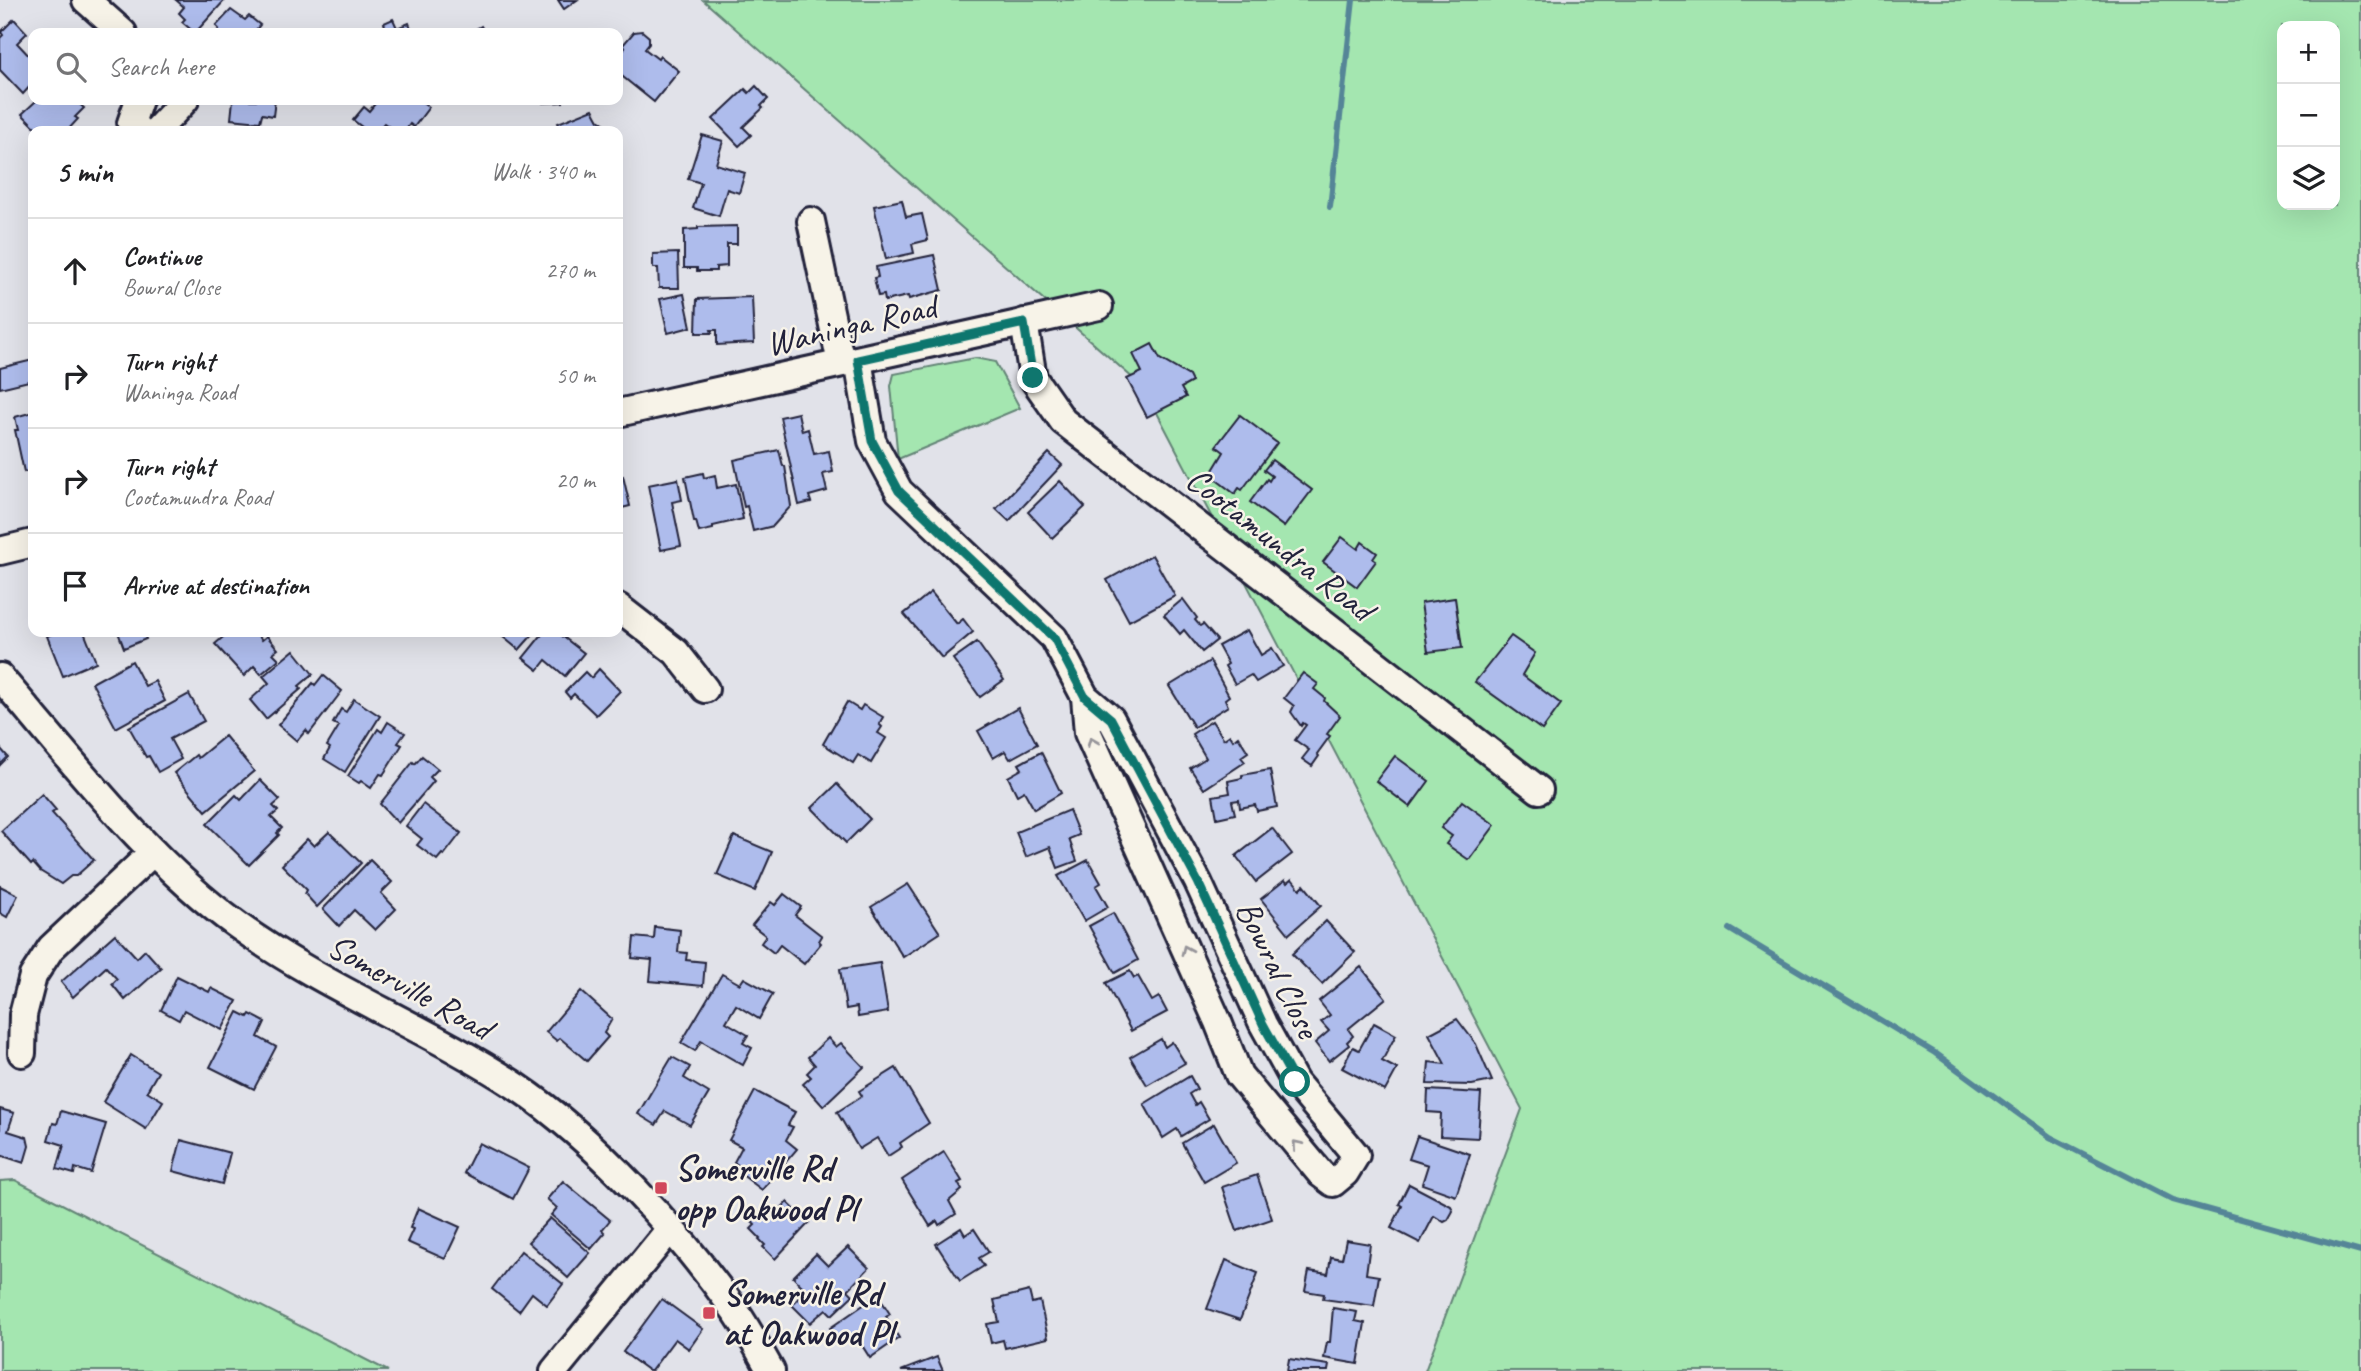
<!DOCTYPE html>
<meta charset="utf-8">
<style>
:root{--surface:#fff;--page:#f6f6f6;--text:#202124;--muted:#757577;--line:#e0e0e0}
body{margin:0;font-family:Caveat,sans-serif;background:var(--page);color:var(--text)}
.controls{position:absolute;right:21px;top:21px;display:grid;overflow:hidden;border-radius:14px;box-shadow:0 7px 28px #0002}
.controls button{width:63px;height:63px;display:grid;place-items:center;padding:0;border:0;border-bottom:2px solid var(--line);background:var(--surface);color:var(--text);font:35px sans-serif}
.stop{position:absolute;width:21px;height:21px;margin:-16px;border:5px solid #0f766e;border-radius:50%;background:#fff}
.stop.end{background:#0f766e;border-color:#fff;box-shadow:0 2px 7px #0008}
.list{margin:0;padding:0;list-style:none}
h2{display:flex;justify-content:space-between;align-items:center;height:91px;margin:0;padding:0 28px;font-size:30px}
h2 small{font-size:23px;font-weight:400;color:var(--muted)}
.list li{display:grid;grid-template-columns:46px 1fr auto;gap:21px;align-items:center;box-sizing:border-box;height:105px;padding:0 28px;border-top:2px solid var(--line)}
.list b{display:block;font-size:26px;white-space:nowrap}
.list p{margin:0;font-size:23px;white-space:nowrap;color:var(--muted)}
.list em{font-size:23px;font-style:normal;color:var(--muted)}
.icon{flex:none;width:38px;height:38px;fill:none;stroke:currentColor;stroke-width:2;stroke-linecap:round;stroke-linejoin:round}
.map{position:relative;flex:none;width:2361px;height:1371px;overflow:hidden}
.search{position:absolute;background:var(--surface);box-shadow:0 7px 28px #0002;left:28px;top:28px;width:595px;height:77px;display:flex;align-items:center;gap:18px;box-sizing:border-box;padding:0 24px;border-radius:14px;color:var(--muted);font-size:26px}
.panel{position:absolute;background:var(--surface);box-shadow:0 7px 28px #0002;left:28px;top:126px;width:595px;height:511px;border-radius:14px}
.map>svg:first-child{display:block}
.green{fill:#a4e6b0;stroke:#638476;stroke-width:2;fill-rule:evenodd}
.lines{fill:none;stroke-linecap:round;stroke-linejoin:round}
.stream{stroke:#558597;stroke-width:6}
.building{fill:#aebcec;stroke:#22223b;stroke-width:2}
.minor-casing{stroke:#22223b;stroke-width:32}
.minor{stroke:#f7f3e8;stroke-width:26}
.oneway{stroke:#97959a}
.route{stroke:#0f766e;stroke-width:9}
.poi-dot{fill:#d1495b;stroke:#f7f3e8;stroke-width:2.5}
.labels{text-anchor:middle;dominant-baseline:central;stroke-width:5;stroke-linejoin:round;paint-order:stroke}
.street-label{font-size:35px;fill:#22223b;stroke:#f7f3e8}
.poi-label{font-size:35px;font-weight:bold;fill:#22223b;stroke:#f7f3e8;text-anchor:start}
</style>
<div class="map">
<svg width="2361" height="1371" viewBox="0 0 2361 1371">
<rect width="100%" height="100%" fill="#e1e2e9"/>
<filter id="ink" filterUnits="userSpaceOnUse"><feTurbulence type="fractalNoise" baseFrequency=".0143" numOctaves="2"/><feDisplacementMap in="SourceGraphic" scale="14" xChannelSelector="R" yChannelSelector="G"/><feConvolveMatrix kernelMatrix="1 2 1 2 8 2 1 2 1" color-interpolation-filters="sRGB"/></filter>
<g filter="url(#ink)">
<g class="green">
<path d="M703,0H2361V1371H1425L1522,1109L1144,388ZM2282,26H2335V205H2282Z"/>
<polygon points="975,358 995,362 1020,408 898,459 891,386 894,374"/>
<polygon points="15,1180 388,1371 0,1371 0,1181"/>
</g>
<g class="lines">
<g class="stream">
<polyline points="1330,207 1353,0"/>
<polyline points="1729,929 1935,1053 2050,1137 2173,1200 2361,1252"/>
</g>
</g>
<g class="building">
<polygon points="176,0 225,0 195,33 182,22 185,19 179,13 184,7"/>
<polygon points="558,0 577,0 564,9"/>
<polygon points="231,10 245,20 249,16 260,25 255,31 258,33 216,33 219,29 216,26"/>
<polygon points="14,19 27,33 17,43 33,60 33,83 23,94 0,70 0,38 3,35 1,32"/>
<polygon points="393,19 397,28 409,23 413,33 385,33 387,32 384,23"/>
<polygon points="481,26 485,33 469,33"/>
<polygon points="642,31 649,37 649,44 645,49 658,59 660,56 679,71 654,102 618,73 618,56 625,48 622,46 634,32"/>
<polygon points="756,86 768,99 761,106 763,108 743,127 751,135 739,146 713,119 745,89 749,93"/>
<polygon points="37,100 75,100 84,108 75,117 78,119 67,131 39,131 22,114"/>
<polygon points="233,100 275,100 273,116 262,114 260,122 231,119"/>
<polygon points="378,100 417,102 420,100 429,107 414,127 410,124 405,131 395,131 384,123 377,131 367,131 353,120 364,107 369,111"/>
<polygon points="543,100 563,100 563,102 543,103"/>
<polygon points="593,109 599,120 608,126 610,131 561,131 558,123"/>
<polygon points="702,135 723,141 716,164 745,173 739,193 727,189 719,216 693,208 701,183 688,179"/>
<polygon points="902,200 906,217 922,214 928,240 912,244 914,253 886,259 874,206"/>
<polygon points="737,226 737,244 727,244 727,266 716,267 716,271 697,271 697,268 684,268 684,230 698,229 698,227"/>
<polygon points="678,253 679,288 659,288 658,268 653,268 653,254"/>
<polygon points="934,255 942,290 909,299 908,296 885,301 884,295 878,296 874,278 878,277 876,267"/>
<polygon points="684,294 691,327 668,333 660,299"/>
<polygon points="752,297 754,343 717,345 717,330 711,330 712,333 696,333 697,299"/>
<polygon points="1152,344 1160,359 1189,376 1192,382 1181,388 1186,397 1147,417 1127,379 1142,372 1133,354"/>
<polygon points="33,360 33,380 0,388 0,368"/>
<polygon points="33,412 33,470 24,472 15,430 18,430 15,417"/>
<polygon points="798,413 802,431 808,429 814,454 829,451 833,472 823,474 827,491 809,496 811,502 799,505 780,417"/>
<polygon points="1240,415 1277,443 1242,490 1239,488 1235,494 1210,475 1224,452 1216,446"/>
<polygon points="779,450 783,466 785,466 791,506 773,526 753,531 747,506 744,507 734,460"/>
<polygon points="1049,453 1062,465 1009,521 996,509"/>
<polygon points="1272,460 1312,490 1284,527 1250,502 1267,479 1269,481 1272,476 1264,470"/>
<polygon points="703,473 704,478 715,475 717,488 736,484 743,519 713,526 713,529 699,532 696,521 694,521 685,477"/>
<polygon points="623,476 630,506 618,509 618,478"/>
<polygon points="678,479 682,500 672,502 681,546 661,550 648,485"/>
<polygon points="1060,481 1085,507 1052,538 1028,512"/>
<polygon points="1342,537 1358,549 1362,542 1377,553 1373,559 1376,561 1357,587 1323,562"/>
<polygon points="1152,555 1175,596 1129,621 1107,580"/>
<polygon points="931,592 957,624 963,619 973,632 942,658 904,614"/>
<polygon points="1455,598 1462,648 1428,652 1421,603"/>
<polygon points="1183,599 1197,618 1195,620 1200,626 1203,624 1217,640 1202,652 1184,630 1180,634 1164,615"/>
<polygon points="1247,630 1261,655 1272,648 1283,666 1256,682 1251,675 1235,684 1225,666 1228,664 1218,646"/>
<polygon points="57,632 84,632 96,662 63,676 47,636"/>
<polygon points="118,632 150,632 144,634 146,639 124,648"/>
<polygon points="229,632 255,632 262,640 267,636 278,649 273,653 279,659 261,674 254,666 244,676 215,644"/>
<polygon points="497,632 535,632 519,650"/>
<polygon points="544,632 557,632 584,653 565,676 546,660 538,670 523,658"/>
<polygon points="1511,636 1535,653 1522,675 1561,704 1542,730 1475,682"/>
<polygon points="977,642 1004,680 980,697 953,659"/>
<polygon points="294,650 313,674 299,686 301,689 266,719 250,700 269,683 263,676"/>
<polygon points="132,661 145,686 155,681 165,701 116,728 92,683"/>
<polygon points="1210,661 1229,696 1225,699 1228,706 1194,727 1169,686"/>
<polygon points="599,669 620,691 596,715 574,694 570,698 565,692 585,672 591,678"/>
<polygon points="1303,673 1318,684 1314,689 1325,698 1324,701 1340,716 1327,734 1330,736 1317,754 1319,756 1312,766 1302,759 1309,750 1295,740 1306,725 1303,723 1301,726 1291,712 1294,706 1284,698"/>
<polygon points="323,675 342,691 309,734 306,730 297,741 278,725 313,683 315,685"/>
<polygon points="189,694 204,721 170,739 181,759 158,772 149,756 146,757 129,727"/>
<polygon points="354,699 380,716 345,772 324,759 330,748 327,746 339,726 333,723 341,709 346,712"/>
<polygon points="847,702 860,710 863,705 883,717 879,724 882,727 878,733 886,738 871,763 858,755 853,763 823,744"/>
<polygon points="1018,708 1037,744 1010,759 1005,751 993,758 978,731"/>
<polygon points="1212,721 1224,739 1230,735 1233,740 1238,736 1248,752 1241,757 1245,762 1204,789 1190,768 1206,758 1192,734"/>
<polygon points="388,722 405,733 398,743 402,745 383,775 380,774 371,788 361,781 359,783 348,776 378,729 382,732"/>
<polygon points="225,736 254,771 206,811 174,773 196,755 198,758"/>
<polygon points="0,748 8,757 0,765"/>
<polygon points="1041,752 1061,793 1034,809 1024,791 1017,795 1008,777 1022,769 1019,764"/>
<polygon points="422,756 438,769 430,777 434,781 398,823 380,804 413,762 415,764"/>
<polygon points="1395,756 1429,781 1410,807 1376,781"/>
<polygon points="1270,770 1277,807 1257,811 1255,805 1240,808 1239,800 1232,801 1235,814 1217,818 1213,796 1230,793 1228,781 1242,778 1242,775"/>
<polygon points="260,780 280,800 273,806 278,811 271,817 282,828 277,833 279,835 249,865 207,824 236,795 241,800"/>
<polygon points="837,784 870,819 846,843 812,808"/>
<polygon points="42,794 56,810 52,813 94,860 76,876 71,876 61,884 40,871 33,863 31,865 1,831"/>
<polygon points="1462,801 1495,825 1469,860 1446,844 1452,836 1441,828"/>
<polygon points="423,804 461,833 444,855 442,854 437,860 417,845 422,839 406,826"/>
<polygon points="1069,810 1079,835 1069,839 1077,861 1058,868 1050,847 1026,857 1016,832"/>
<polygon points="1272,828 1292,854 1256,882 1236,856"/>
<polygon points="329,832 361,863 317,907 305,894 307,890 282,865 307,839 314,846"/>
<polygon points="734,836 772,852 755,891 717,875"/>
<polygon points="370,860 392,882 381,893 396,909 375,930 354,910 339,926 323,909"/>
<polygon points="1088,860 1101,883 1096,886 1108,907 1084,921 1058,876"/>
<polygon points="1292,879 1300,889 1304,885 1321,906 1289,934 1261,899 1285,880 1287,883"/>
<polygon points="908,884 940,933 903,957 871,907"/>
<polygon points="0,886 18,895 7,917 0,913"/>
<polygon points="784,894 801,907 795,915 822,936 819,941 821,943 804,964 780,945 774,953 761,943 766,936 752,925 771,902 775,905"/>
<polygon points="1113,913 1138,960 1115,973 1089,926"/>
<polygon points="1326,921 1355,952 1322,984 1292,954"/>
<polygon points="655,927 680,930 678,952 687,953 686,960 705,962 703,986 650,981 652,960 632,958 634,937 654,939"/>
<polygon points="115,934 137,958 145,950 161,968 125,1000 112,984 117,979 106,967 73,997 61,982"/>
<polygon points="880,963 888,1012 858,1017 857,1007 846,1009 840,969"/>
<polygon points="1361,967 1386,998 1348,1029 1353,1036 1347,1042 1349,1045 1329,1061 1315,1043 1329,1031 1321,1022 1330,1015 1319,1001"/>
<polygon points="1130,971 1134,978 1138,976 1152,1001 1159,997 1167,1012 1131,1031 1106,983"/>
<polygon points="722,974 740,984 744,978 773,994 759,1019 736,1005 726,1022 748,1035 743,1043 752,1048 743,1065 701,1041 695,1051 681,1043"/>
<polygon points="177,976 209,992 211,988 237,1001 222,1030 184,1010 179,1020 161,1010"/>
<polygon points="581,991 612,1019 604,1033 608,1037 587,1061 560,1038 557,1041 546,1032"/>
<polygon points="238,1012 248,1017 250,1014 265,1022 258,1037 276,1047 254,1089 210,1067"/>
<polygon points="1457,1019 1476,1044 1492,1081 1472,1085 1427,1084 1429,1062 1445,1064 1429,1034"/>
<polygon points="1374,1023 1396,1035 1382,1061 1397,1069 1385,1091 1342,1068 1353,1047 1359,1050"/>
<polygon points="828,1038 836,1047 841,1043 864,1067 823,1106 803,1084 811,1077 807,1073 815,1065 808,1057"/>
<polygon points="1161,1039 1165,1047 1172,1042 1185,1063 1147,1085 1130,1057"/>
<polygon points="131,1055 158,1072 147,1091 163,1101 146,1129 103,1102"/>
<polygon points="672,1057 690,1067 684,1078 709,1093 690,1125 665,1111 656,1125 638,1114"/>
<polygon points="896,1068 929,1123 900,1143 902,1147 888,1156 877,1138 859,1149 837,1112 862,1096 859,1091"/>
<polygon points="1190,1076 1197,1089 1189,1094 1195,1105 1199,1102 1209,1119 1181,1136 1177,1129 1163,1138 1144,1104"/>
<polygon points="1428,1090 1481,1093 1478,1138 1440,1136 1441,1113 1427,1112"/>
<polygon points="755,1091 795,1112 788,1125 793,1127 786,1140 797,1149 762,1190 741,1174 744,1170 734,1162 742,1147 729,1140"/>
<polygon points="0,1109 14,1113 8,1131 27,1137 29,1146 24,1163 0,1155"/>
<polygon points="61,1111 106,1124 91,1173 75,1168 74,1174 57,1169 64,1145 48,1140 53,1123 57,1124"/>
<polygon points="1214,1124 1236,1163 1204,1182 1182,1143"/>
<polygon points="1417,1136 1470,1154 1456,1196 1422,1184 1428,1165 1409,1159"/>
<polygon points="181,1140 230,1153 222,1184 173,1171"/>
<polygon points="479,1143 529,1168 513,1199 464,1173"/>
<polygon points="944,1152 962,1181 958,1183 962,1190 949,1201 956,1214 939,1225 937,1221 930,1226 902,1180"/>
<polygon points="1257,1175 1272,1219 1237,1231 1222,1187"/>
<polygon points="563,1181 610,1220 602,1230 605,1233 591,1249 551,1215 557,1208 547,1199"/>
<polygon points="1409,1184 1451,1206 1453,1211 1448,1220 1444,1222 1434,1216 1420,1243 1391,1228 1402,1206 1399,1204"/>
<polygon points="787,1202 809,1223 775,1259 763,1247 765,1245 759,1239 760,1238 751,1229 755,1225 752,1222 768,1205 777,1213"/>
<polygon points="418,1208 460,1227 445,1259 407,1242 413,1229 410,1228"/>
<polygon points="550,1218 590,1253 568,1278 528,1242"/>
<polygon points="961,1228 965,1235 974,1229 989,1252 979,1258 984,1266 960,1281 936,1244"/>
<polygon points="1346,1240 1370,1244 1366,1274 1379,1276 1374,1306 1323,1299 1324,1294 1305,1291 1309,1271 1328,1274 1331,1257 1342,1259"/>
<polygon points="848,1247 869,1268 848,1290 853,1295 832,1315 826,1309 810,1323 792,1305 806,1290 793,1277 816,1254 828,1266"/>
<polygon points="521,1251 563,1284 547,1305 532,1293 519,1311 492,1289"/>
<polygon points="1226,1260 1258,1273 1240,1320 1207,1309"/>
<polygon points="1029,1291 1032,1303 1040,1301 1048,1338 1005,1348 1003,1340 991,1343 987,1324 999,1322 994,1300"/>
<polygon points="878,1295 890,1314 886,1317 899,1338 870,1358 854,1333 839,1343 830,1328"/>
<polygon points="662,1299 703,1329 689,1349 675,1339 651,1371 649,1371 623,1352"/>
<polygon points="1333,1308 1357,1312 1355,1321 1365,1323 1358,1364 1324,1358 1327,1342 1330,1342"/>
<polygon points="937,1357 943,1371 901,1371"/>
<polygon points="1289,1359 1329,1365 1328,1371 1287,1371"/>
</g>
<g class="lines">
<g class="minor-casing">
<g id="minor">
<polyline points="86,0 123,33"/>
<polyline points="139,100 131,123 140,131"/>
<polyline points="156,131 185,100"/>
<polyline points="811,221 841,363"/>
<polyline points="1024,322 1033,378 1063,421 1539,790"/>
<polyline points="858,360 872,441 899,491 1054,638 1085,697 1111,719 1198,882 1263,1024 1295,1082 1356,1155 1345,1173 1333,1183 1321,1174 1239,1075 1218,1022 1088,733 1085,697"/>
<polyline points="618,413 1099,306"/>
<polyline points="0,551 33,543"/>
<polyline points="618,607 676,652 705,689"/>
<path d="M0,677C72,760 148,861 237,925C324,988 426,1027 516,1086C595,1139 681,1234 736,1312C749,1331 760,1352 771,1371"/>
<polyline points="22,1053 23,1015 33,976 51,948 153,852"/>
<polyline points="554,1371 670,1229"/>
</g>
</g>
<use href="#minor" class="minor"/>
</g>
<defs><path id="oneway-chevron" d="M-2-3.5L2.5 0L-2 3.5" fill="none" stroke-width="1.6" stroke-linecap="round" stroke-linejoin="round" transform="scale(1.75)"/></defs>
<g class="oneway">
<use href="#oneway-chevron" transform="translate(1092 742) rotate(-112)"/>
<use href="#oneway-chevron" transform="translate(1186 950) rotate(-114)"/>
<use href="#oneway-chevron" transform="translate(1297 1145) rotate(-130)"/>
</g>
</g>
<g class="lines" filter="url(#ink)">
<polyline class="route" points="1033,378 1024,323 858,360 872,441 899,491 1054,638 1085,697 1111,719 1198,882 1263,1024 1295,1082"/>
</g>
<g class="poi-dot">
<rect x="654" y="1181" width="14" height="14" rx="3.5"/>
<rect x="702" y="1306" width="14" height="14" rx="3.5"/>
</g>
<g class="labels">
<g class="street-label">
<text transform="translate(851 325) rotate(-13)">Waninga Road</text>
<text transform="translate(1280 544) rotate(38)">Cootamundra Road</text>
<text transform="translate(1278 969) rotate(64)">Bowral Close</text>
<text transform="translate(410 987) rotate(29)">Somerville Road</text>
</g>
<g class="poi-label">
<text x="675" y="1168">Somerville Rd<tspan x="675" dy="40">opp Oakwood Pl</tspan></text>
<text x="723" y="1293">Somerville Rd<tspan x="723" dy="40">at Oakwood Pl</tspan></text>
</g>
</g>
</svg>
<div class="controls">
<button>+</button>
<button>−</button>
<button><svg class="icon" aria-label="layers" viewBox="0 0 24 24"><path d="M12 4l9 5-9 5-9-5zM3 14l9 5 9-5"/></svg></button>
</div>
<div class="stop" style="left:1295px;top:1082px"></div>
<div class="stop end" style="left:1033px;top:378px"></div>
<div class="search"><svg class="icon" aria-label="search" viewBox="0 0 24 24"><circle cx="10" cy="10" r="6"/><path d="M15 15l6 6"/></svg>Search here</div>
<section class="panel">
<h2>5 min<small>Walk · 340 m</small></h2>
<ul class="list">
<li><svg class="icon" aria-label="ahead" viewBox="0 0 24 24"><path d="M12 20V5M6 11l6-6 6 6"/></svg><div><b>Continue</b><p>Bowral Close</p></div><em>270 m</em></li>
<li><svg class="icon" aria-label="right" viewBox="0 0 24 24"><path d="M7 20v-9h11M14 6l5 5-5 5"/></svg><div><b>Turn right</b><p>Waninga Road</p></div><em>50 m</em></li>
<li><svg class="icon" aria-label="right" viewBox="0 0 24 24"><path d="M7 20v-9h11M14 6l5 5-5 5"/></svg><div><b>Turn right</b><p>Cootamundra Road</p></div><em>20 m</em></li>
<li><svg class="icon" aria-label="arrive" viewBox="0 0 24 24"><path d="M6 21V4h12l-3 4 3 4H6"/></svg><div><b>Arrive at destination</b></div></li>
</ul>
</section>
</div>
